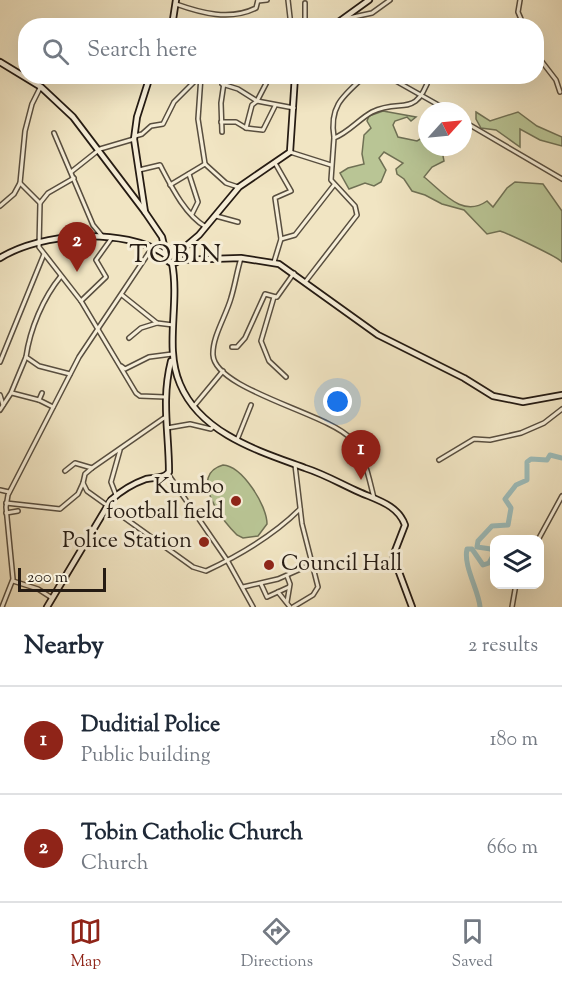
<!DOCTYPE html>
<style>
:root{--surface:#fff;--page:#f2f2f3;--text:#1f2937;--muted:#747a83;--line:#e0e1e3;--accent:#8f2418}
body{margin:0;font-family:"Sorts Mill Goudy",serif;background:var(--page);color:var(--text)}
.controls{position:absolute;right:18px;bottom:18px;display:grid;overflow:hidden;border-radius:12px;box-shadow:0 6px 24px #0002}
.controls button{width:54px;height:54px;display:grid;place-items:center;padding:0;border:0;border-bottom:2px solid var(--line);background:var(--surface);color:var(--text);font:30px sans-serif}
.compass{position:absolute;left:418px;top:102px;width:54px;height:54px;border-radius:50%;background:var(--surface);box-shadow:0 6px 24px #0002;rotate:63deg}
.scale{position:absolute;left:18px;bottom:15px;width:88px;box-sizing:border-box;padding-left:6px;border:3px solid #251b13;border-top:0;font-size:16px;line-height:21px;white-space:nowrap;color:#251b13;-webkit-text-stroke:4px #f6eed8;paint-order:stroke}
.you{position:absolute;left:338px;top:402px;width:21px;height:21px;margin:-15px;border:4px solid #fff;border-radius:50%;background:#1a73e8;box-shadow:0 0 0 9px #1a73e833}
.badge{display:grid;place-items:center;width:39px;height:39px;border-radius:50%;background:var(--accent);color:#fff;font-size:20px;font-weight:700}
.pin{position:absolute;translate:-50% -50px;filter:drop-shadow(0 2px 3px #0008)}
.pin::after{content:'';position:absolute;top:32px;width:21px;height:18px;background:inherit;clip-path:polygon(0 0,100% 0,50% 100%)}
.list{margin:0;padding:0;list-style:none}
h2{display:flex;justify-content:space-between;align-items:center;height:78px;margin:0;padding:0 24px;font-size:26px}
h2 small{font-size:20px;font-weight:400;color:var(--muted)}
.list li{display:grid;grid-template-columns:39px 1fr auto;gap:18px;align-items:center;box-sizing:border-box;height:108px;padding:0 24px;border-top:2px solid var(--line)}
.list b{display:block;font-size:22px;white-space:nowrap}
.list p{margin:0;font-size:20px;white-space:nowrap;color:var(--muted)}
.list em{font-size:20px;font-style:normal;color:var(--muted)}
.icon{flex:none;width:33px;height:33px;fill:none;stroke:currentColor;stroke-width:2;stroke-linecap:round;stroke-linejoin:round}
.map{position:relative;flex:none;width:562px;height:607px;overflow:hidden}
.search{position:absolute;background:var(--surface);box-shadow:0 6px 24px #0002;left:18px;right:18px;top:18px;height:66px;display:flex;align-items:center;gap:15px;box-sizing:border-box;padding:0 21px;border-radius:24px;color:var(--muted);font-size:22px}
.sheet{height:294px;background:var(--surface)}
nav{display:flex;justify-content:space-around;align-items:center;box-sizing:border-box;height:84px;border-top:2px solid var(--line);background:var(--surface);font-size:16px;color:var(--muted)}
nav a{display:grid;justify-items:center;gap:3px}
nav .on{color:var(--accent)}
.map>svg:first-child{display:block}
.green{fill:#b9c595;stroke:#6f7054;stroke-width:1.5}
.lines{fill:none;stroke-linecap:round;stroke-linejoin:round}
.river{stroke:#9dbdbb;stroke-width:5}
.street-casing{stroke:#584e3f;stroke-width:6}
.secondary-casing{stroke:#251b13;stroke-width:8}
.street{stroke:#f6eed8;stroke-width:3}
.secondary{stroke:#f6eed8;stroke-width:4.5}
.poi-dot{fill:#8f2418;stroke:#f6eed8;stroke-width:2}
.labels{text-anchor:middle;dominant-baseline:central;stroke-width:6;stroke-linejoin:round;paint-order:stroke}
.poi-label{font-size:22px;fill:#251b13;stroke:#f6eed8;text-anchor:end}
.quarter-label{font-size:26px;letter-spacing:1.5px;fill:#251b13;stroke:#f6eed8}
</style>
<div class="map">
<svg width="562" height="607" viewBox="0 0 562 607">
<rect width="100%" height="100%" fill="#f1e5c3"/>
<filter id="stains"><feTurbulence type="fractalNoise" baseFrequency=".00333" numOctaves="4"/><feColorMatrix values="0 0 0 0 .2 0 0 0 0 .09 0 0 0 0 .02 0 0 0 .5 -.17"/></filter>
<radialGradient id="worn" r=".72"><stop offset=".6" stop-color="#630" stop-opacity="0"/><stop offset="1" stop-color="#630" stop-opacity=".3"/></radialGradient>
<g class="green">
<path d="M383,111L416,117L411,121L407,117L395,121L393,125L398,137L417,141L427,135V147L448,149L443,156L444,161L432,167L424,177C442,191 462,219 487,201L493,207L507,188L515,182L543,184L562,211V262C558,257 509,234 500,231L487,234L464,210L442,204L425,195L412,191L404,179L397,174L396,169L403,163L384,152L379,158L386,170L381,182L374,186L365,183L349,189L340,173L348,168L364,164L362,154L364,135L371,128L367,121L369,116Z"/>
<polygon points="476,112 490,121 518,112 537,126 562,137 562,146 540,140 520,129 520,147 496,130 481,128 476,119"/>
<path d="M223,465C242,466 267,505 267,524L258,536L243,538L237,535C221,519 188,475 223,465Z"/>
</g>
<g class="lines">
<path class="river" d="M480,607C479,591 463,566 467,549H472L483,565L489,563L494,554L491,549L477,547L478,541L492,526L508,525L511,508L505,499L516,485L527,480V462L531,459L547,460L550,455L562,458"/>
<g class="street-casing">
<g id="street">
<polyline points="288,0 291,26"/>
<polyline points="520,0 518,12 524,26"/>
<polyline points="258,1 267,0"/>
<polyline points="305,3 305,26"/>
<path d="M176,4C201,13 230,21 256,8L258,0"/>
<polyline points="344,19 372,13 390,0"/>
<polyline points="536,54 556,80 560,92"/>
<polyline points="201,76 198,119 205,164 226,183 238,187"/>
<polyline points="387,76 449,111"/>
<polyline points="222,84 238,89 257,101 270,76"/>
<polyline points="463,121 562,179"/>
<polyline points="221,122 236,122 246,128 252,105 257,101 294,108"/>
<polyline points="246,128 263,130 275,106"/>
<polyline points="222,132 221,103 225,76"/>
<polyline points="54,133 93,225 102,236"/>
<polyline points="135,136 142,134 151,126 163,124 174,102 200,76"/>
<path d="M334,137C329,106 343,96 365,76"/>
<polyline points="290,152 331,165"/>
<path d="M139,170L160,165C171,186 185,215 206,227"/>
<polyline points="71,172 100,149 134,139"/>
<polyline points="189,174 198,202 192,214"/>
<polyline points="74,178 48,193 40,203 39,247 81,301 136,393 140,396 165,397"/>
<polyline points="20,183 40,203"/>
<polyline points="170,185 205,164"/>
<polyline points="0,206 14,194 20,183 25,131 32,104 40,88"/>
<polyline points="216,216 238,222"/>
<polyline points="281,239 295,235 334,185"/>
<path d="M241,258C237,271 235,285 231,298C226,316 212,337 213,355C215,390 330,414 351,439C365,454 369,479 374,498"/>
<polyline points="274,262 281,239 275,198 291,191 275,163"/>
<path d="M61,276C43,298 30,329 26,357L39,366L70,374"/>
<path d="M306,281L357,215L355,206L331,180L334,138C348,133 359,119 372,112C402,97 415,120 430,76"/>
<polyline points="122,295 157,323 173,325"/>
<polyline points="81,301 106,277 96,260 111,239"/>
<polyline points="129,338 141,328 157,323"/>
<polyline points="232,347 237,347 245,338 265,294 276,297"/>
<polyline points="0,362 44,254"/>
<polyline points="121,366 125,369 149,357 172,354"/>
<polyline points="286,377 269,361 261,341 274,297 277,297 294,273"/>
<polyline points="12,393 39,400"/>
<polyline points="42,393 39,400 53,407"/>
<polyline points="0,395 3,405"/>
<polyline points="194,406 223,371"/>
<polyline points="0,410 11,393 26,357"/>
<path d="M164,418L92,468L85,474L83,483L87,491L193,567L206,571C240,555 273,536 300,509"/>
<polyline points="167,428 190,424 211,429 214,426"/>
<polyline points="237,440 251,405"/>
<polyline points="439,460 474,439 490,440 521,433 544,423 562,409"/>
<polyline points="65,471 75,463 92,468"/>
<polyline points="168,474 227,560 253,607"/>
<polyline points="0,490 9,492"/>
<polyline points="116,495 111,482 120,450"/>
<polyline points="6,503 60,509 78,494 83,483"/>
<polyline points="6,513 18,511"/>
<polyline points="538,540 562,496"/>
<polyline points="13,581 38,589 52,598"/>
<polyline points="261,584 267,597 289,587"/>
<polyline points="243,587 278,579 312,564"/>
<polyline points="278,592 290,607"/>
<polyline points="287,602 290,584 287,576"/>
<polyline points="2,607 13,579 6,507 8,495 79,357 152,248"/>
<polyline points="293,607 313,595 318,587 302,524 295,465"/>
<polyline points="512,607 516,584"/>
</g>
</g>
<g class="secondary-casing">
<g id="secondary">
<polyline points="172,26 176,0"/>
<polyline points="333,26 369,0"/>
<polyline points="0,62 41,87 73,117 145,212"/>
<polyline points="150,76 137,117 134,139 145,212 162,237 166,254"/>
<circle cx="173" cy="256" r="7"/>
<polyline points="179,252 199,235 239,187 290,152 295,76"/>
<path d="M0,258C42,232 124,227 166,255"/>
<polyline points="179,260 241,258 279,264 378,335 464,378 493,396 523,402 562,395"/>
<path d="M172,263C180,304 164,347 180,384C201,434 259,451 305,468C324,474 341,484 359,492C377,500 398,505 405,525L393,556L412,607"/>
<path d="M47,607L111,500C121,491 132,484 146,479C155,477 163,479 169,472C169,432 161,401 171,361"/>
</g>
</g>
<use href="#street" class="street"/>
<use href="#secondary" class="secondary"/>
</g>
<g class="poi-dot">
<circle cx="236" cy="501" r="6"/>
<circle cx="204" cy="542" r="6"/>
<circle cx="269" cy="565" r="6"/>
</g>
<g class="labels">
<g class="poi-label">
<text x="224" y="488">Kumbo<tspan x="224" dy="25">football field</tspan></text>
<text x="192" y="542">Police Station</text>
<text x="281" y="565" text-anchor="start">Council Hall</text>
</g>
<g class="quarter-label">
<text x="176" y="255">TOBIN</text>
</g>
</g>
<rect width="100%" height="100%" filter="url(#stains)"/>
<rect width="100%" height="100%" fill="url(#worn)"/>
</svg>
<div class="controls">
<button><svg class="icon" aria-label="layers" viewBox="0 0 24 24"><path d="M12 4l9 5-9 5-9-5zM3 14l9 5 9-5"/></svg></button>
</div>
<svg class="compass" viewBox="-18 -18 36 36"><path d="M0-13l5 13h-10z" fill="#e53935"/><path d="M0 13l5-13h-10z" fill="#747a83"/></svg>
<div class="scale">200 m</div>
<div class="you"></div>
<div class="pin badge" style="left:361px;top:480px">1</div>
<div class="pin badge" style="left:77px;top:272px">2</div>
<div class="search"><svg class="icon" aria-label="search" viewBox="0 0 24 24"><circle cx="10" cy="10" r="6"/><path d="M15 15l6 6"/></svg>Search here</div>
</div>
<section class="sheet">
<h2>Nearby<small>2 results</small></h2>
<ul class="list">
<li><span class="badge">1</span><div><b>Duditial Police</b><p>Public building</p></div><em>180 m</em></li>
<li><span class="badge">2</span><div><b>Tobin Catholic Church</b><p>Church</p></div><em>660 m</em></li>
</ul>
</section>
<nav>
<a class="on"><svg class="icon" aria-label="map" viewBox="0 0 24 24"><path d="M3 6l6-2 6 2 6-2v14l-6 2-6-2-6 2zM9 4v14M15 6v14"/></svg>Map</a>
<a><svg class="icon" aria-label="directions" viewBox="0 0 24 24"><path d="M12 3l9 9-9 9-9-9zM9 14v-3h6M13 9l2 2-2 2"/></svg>Directions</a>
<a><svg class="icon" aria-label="saved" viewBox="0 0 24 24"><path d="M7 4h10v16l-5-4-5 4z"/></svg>Saved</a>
</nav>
